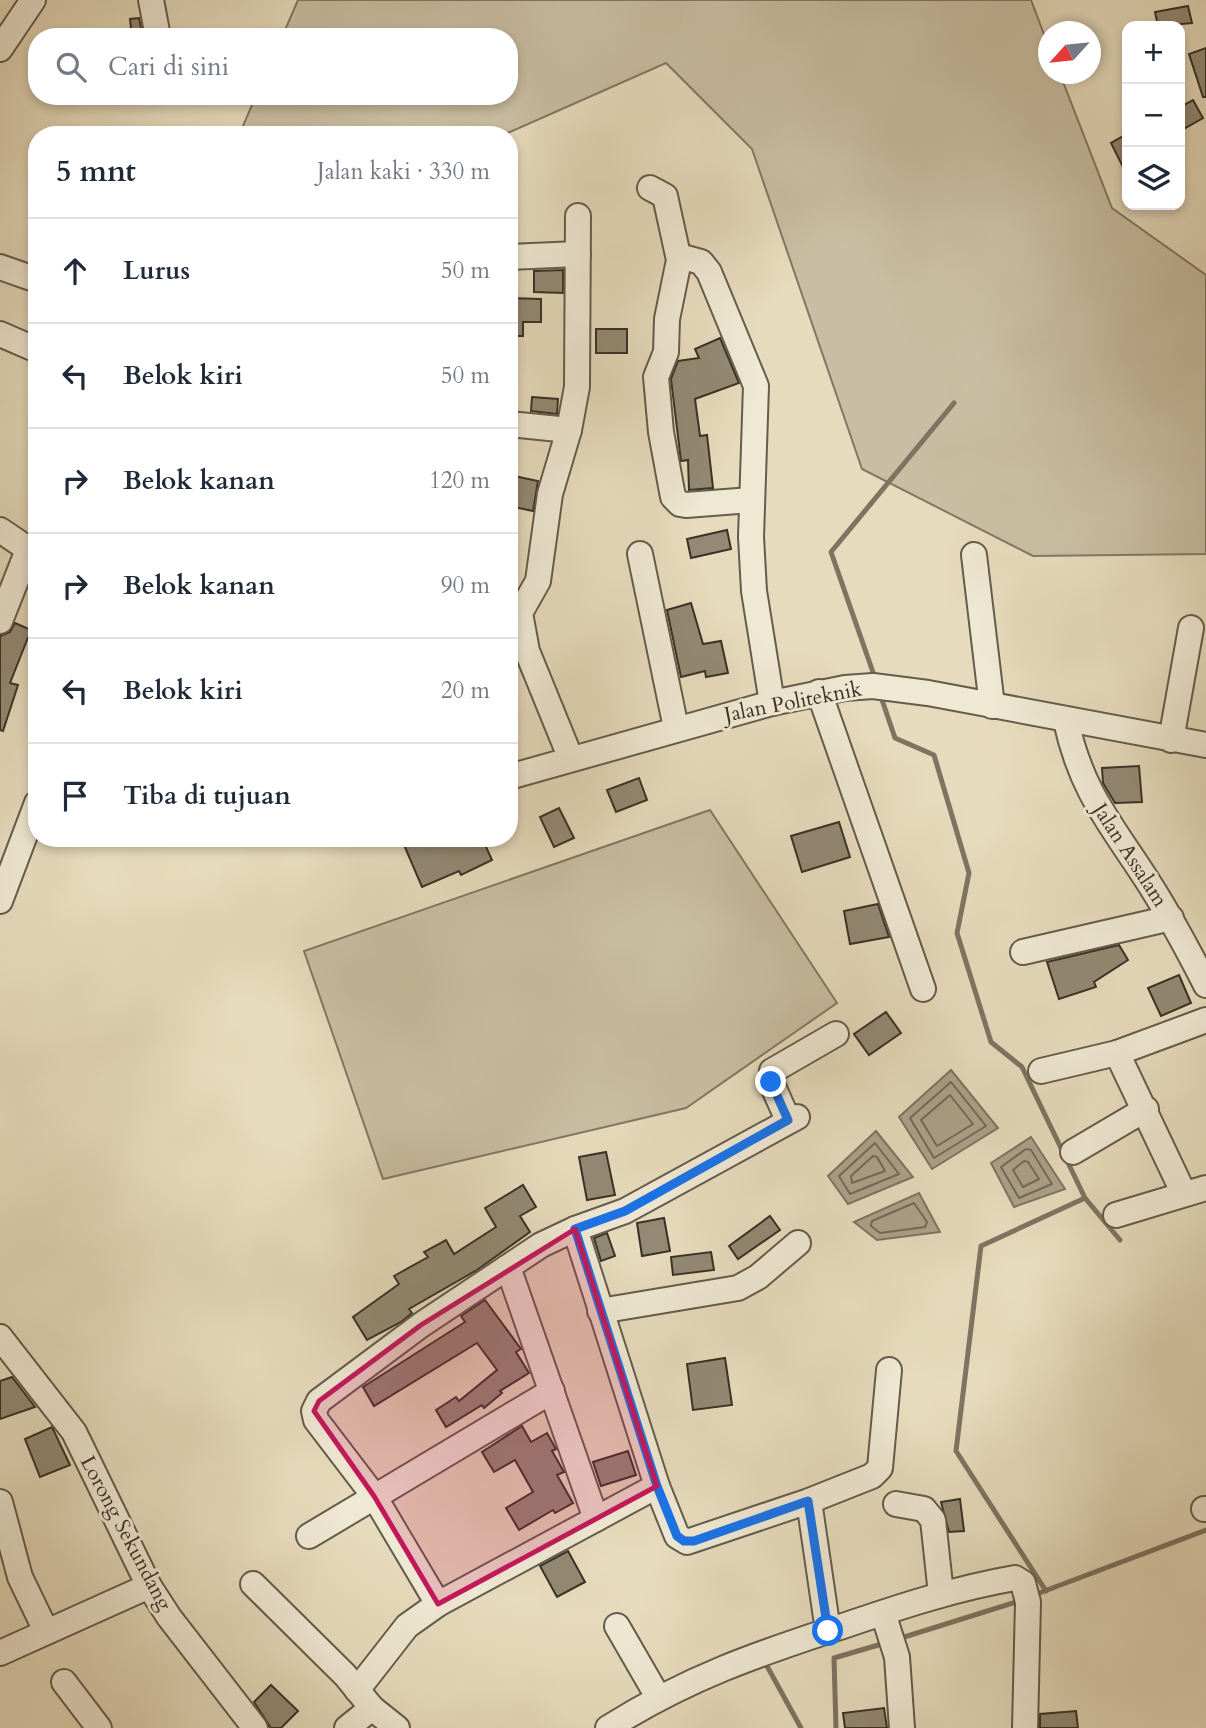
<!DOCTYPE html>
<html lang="id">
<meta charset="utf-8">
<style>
:root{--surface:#fff;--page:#f2f2f3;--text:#1f2937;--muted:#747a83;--line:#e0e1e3}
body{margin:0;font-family:Cardo,serif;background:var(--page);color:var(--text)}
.controls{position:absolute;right:21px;top:21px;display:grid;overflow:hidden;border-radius:14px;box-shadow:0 4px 10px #0003}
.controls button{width:63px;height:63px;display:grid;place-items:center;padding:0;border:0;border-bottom:2px solid var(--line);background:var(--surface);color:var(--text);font:35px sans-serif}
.compass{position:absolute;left:1038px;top:21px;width:63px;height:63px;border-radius:50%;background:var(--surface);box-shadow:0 4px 10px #0003;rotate:243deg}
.stop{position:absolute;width:21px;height:21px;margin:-16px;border:5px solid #1a73e8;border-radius:50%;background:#fff}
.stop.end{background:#1a73e8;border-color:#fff;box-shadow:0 2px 7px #0008}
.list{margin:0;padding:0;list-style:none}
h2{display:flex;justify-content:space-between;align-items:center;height:91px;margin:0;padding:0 28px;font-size:30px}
h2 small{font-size:23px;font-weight:400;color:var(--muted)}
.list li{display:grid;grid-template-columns:46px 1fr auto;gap:21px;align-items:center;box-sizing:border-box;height:105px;padding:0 28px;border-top:2px solid var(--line)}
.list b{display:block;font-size:26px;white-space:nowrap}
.list em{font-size:23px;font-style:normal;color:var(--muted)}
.icon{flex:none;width:38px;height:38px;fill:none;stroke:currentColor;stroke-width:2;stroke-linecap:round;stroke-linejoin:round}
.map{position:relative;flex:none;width:1206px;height:1728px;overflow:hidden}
.search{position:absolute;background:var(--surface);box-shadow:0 4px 10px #0003;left:28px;top:28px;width:490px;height:77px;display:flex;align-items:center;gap:18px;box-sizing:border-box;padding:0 24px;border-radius:28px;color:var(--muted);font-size:26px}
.panel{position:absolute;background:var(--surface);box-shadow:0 4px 10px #0003;left:28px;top:126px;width:490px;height:721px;border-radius:28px}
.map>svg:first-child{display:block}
.green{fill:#c9bea3;stroke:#817865;stroke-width:2}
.water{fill:#aba189;stroke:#7d7462;stroke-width:2}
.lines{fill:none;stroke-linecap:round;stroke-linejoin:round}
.shore{stroke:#726958;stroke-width:2}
.stream{stroke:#7d7462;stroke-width:5}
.building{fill:#938974;stroke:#393127;stroke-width:2}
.minor-casing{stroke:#645c4c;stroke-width:28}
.minor{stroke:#efe8d3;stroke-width:24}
.route{stroke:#1a73e8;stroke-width:9}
.marked{fill:#c2185b;fill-opacity:0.2;stroke:#c2185b;stroke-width:5;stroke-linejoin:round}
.labels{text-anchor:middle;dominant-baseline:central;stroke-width:6;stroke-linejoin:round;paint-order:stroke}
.street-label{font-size:21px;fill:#393127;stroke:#efe8d3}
</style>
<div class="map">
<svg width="1206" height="1728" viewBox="0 0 1206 1728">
<rect width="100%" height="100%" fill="#e6dbbc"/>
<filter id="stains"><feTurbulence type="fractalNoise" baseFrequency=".00286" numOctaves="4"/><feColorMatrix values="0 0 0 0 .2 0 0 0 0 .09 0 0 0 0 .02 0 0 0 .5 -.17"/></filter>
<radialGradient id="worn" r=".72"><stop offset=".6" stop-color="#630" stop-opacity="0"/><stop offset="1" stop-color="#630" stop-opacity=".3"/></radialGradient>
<g class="green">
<polygon points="298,0 1031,0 1048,45 1048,74 1060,74 1112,208 1206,275 1206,554 1033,556 862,469 752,149 666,63 503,135 239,135 256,96 509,96 509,37 282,37"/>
<polygon points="710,810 837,1003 686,1108 383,1179 304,951"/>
</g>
<g class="water">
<polygon points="951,1070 998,1128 932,1169 899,1117"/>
<polygon points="876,1131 913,1177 848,1204 828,1176"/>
<polygon points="1031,1137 1065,1189 1014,1207 991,1163"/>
<polygon points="919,1193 940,1232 877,1240 854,1222"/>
</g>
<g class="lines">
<g class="shore">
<polygon points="951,1082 986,1126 934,1158 910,1118"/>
<polygon points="950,1095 973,1124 937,1146 921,1120"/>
<polygon points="875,1143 899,1174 850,1194 839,1176"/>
<polygon points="1026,1149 1031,1150 1052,1184 1019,1198 1001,1167"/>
<polygon points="873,1156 877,1157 885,1171 852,1183 851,1176"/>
<polygon points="1024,1161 1028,1162 1039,1179 1023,1187 1013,1170"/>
<polygon points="914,1203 927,1222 925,1227 880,1233 871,1226 872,1221"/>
</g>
<g class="stream">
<polyline points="875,678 831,552 954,403"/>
<polyline points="880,694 895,738 934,755 969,873 957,933 991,1042 1022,1067 1085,1198 1120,1240"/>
<polyline points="1046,1591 956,1451 981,1246 1085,1198"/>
<polyline points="1034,1595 1206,1530"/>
<polyline points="898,1639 1022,1600"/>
<polyline points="767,1666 801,1728"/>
<polyline points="836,1728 834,1658 885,1643"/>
</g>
</g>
<g class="building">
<polygon points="1188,6 1192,23 1158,26 1155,12"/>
<polygon points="139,18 143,37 132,37 130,19"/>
<polygon points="1206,48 1206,97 1203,97 1189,54"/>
<polygon points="1193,100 1203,118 1180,131 1180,107"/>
<polygon points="1127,134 1127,175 1111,143"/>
<polygon points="563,270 563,293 534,292 534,271"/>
<polygon points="509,298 541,299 541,322 523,322 523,336 509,336"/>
<rect x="596" y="329" width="31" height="24"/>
<polygon points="720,338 739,383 695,399 700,436 707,435 713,488 689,490 688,460 681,461 671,379 678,361 699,358 695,349"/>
<polygon points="532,397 558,399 557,414 531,411"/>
<polygon points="514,476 538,481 533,511 509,506"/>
<polygon points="727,530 731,549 691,558 687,539"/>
<polygon points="691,603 703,644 721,641 728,673 706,677 705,671 681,677 667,610"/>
<polygon points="15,623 31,630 10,683 18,685 3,731 0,730 0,636 10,632"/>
<polygon points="1139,766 1142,802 1115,803 1103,783 1102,768"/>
<polygon points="639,778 647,800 616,812 607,790"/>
<polygon points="559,808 574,838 554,847 540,817"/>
<polygon points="839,822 850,857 802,872 791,836"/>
<polygon points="401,838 482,838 492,860 461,875 459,871 422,887"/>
<polygon points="878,904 889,937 850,944 844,911"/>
<polygon points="1119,945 1128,960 1094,982 1096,987 1059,999 1047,962"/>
<polygon points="1179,975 1191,1003 1161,1016 1148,988"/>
<polygon points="886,1012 901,1033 869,1055 854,1034"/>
<polygon points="606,1152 615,1195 587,1200 579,1157"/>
<polygon points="523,1185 536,1207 520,1216 530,1232 477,1270 409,1309 412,1313 401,1322 367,1340 353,1317 399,1284 394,1276 428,1257 424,1252 446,1240 454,1254 496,1227 485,1208"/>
<polygon points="770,1216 780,1230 738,1259 729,1246"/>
<polygon points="664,1218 670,1251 642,1256 637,1223"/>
<polygon points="607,1233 615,1256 601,1261 594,1238"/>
<polygon points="711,1252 714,1270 673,1275 671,1257"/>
<polygon points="485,1300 521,1349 516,1352 529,1373 500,1391 502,1393 484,1408 482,1405 446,1427 436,1410 456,1397 459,1401 497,1370 477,1343 374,1406 363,1387 465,1322 461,1316"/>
<polygon points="725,1358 732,1405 693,1410 687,1364"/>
<polygon points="12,1377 35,1407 0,1419 0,1381"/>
<polygon points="522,1426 531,1442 547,1433 556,1449 552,1451 564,1472 557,1475 573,1503 555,1513 553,1510 519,1530 506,1508 533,1492 515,1460 494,1472 482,1452"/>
<polygon points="52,1427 70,1465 40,1477 25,1439"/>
<polygon points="628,1451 636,1475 601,1486 593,1462"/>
<polygon points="960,1499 964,1531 949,1532 941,1502"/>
<polygon points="568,1551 585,1582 557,1597 540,1566"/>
<polygon points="271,1685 298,1711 281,1728 271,1728 254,1702"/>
<polygon points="884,1708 887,1728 845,1728 843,1713"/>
<polygon points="1076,1711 1078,1728 1040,1728 1040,1714"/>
</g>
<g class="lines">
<g class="minor-casing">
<g id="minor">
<polyline points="151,0 158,37"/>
<polyline points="0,49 33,0"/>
<polyline points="650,188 665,196 679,260 667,319 666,352 656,377 661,432 673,497 680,504 686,505 751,500"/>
<polyline points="679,256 701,262 709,272 756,386 751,537 754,591 772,703"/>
<polyline points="509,257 578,254"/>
<polyline points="0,267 37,280"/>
<polyline points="0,334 37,350"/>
<polyline points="509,424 569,430"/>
<polyline points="0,530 37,555"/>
<polyline points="640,554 676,728"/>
<polyline points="974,555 992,706"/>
<polyline points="0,621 28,550"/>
<polyline points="819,692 923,989"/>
<path d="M1066,721C1081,790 1108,820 1145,877C1168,912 1187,948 1206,985"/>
<polyline points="1171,740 1191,628"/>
<polyline points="571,759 527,651 520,613 538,581 550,494 569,430 577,387 578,216"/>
<polyline points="509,777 772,703 845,688 873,686 928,693 1206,745"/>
<polyline points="0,901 37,803"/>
<polyline points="1023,952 1171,918"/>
<polyline points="1117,1053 1184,1194"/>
<polyline points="1041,1071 1117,1053 1206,1020"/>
<polyline points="788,1120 771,1082 772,1071 836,1034"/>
<polyline points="1073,1152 1146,1109"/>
<polyline points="1116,1215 1206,1188"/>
<polyline points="508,1267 596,1519"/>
<polyline points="600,1311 738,1288 758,1277 798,1243"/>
<polyline points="0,1337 74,1432 149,1586 169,1617 255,1728"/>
<polyline points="657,1486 677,1536 687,1542 809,1501 872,1476 880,1468 889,1370"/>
<polyline points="809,1501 828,1631"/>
<polyline points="0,1502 20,1577 46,1631"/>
<polyline points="896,1504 924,1509 933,1520 941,1594"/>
<polyline points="1204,1509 1206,1509"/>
<polyline points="309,1536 552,1391"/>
<polyline points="253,1584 345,1675 372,1708 347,1728"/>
<polyline points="438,1604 374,1496 316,1420 314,1411 319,1401 421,1325 541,1245 575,1229 625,1211 797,1117"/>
<polyline points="883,1613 897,1657 902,1728"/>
<polyline points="617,1626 658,1697"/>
<polyline points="0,1653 149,1586"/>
<polyline points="64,1682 99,1728"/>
<polyline points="357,1690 407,1626 438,1604 657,1486 575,1229"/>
<polyline points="372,1708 397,1728"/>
<path d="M608,1728C687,1678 757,1654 846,1625C902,1606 957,1588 1015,1578L1023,1583L1028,1602L1025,1728"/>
</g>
</g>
<use href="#minor" class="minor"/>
</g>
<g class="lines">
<polyline class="route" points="771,1082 788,1120 625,1211 575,1229 657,1486 677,1536 684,1541 694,1541 808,1501 828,1631"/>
</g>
<path class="marked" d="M575,1229L657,1486L438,1604L374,1496L314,1411L319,1401L421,1325Z"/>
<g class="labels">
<g class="street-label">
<text transform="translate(793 702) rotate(-11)">Jalan Politeknik</text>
<text transform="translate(1130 855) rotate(57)">Jalan Assalam</text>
<text transform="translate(126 1533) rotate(62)">Lorong Sekundang</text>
</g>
</g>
<rect width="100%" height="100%" filter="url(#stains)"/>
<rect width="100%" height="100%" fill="url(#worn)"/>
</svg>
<div class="controls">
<button>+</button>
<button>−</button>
<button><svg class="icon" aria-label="layers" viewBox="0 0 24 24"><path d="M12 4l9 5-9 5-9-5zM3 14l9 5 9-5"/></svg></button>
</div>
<svg class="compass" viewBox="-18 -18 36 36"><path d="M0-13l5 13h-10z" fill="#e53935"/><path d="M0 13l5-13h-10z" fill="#747a83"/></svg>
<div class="stop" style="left:828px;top:1631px"></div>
<div class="stop end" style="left:771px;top:1082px"></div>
<div class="search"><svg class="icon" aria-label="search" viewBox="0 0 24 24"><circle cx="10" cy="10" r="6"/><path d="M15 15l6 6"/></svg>Cari di sini</div>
<section class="panel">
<h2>5 mnt<small>Jalan kaki · 330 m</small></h2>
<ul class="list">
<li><svg class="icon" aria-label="ahead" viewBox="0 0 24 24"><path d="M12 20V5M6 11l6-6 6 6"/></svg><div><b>Lurus</b></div><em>50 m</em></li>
<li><svg class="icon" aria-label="left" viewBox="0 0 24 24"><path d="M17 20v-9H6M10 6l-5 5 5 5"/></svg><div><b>Belok kiri</b></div><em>50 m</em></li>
<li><svg class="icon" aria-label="right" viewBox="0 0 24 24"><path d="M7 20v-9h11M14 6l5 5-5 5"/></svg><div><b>Belok kanan</b></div><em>120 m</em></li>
<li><svg class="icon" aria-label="right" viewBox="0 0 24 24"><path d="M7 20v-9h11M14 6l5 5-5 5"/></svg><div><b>Belok kanan</b></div><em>90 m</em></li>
<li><svg class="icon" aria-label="left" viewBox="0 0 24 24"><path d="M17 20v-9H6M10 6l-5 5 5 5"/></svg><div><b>Belok kiri</b></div><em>20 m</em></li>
<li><svg class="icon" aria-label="arrive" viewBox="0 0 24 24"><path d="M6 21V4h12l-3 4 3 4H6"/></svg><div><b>Tiba di tujuan</b></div></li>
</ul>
</section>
</div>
